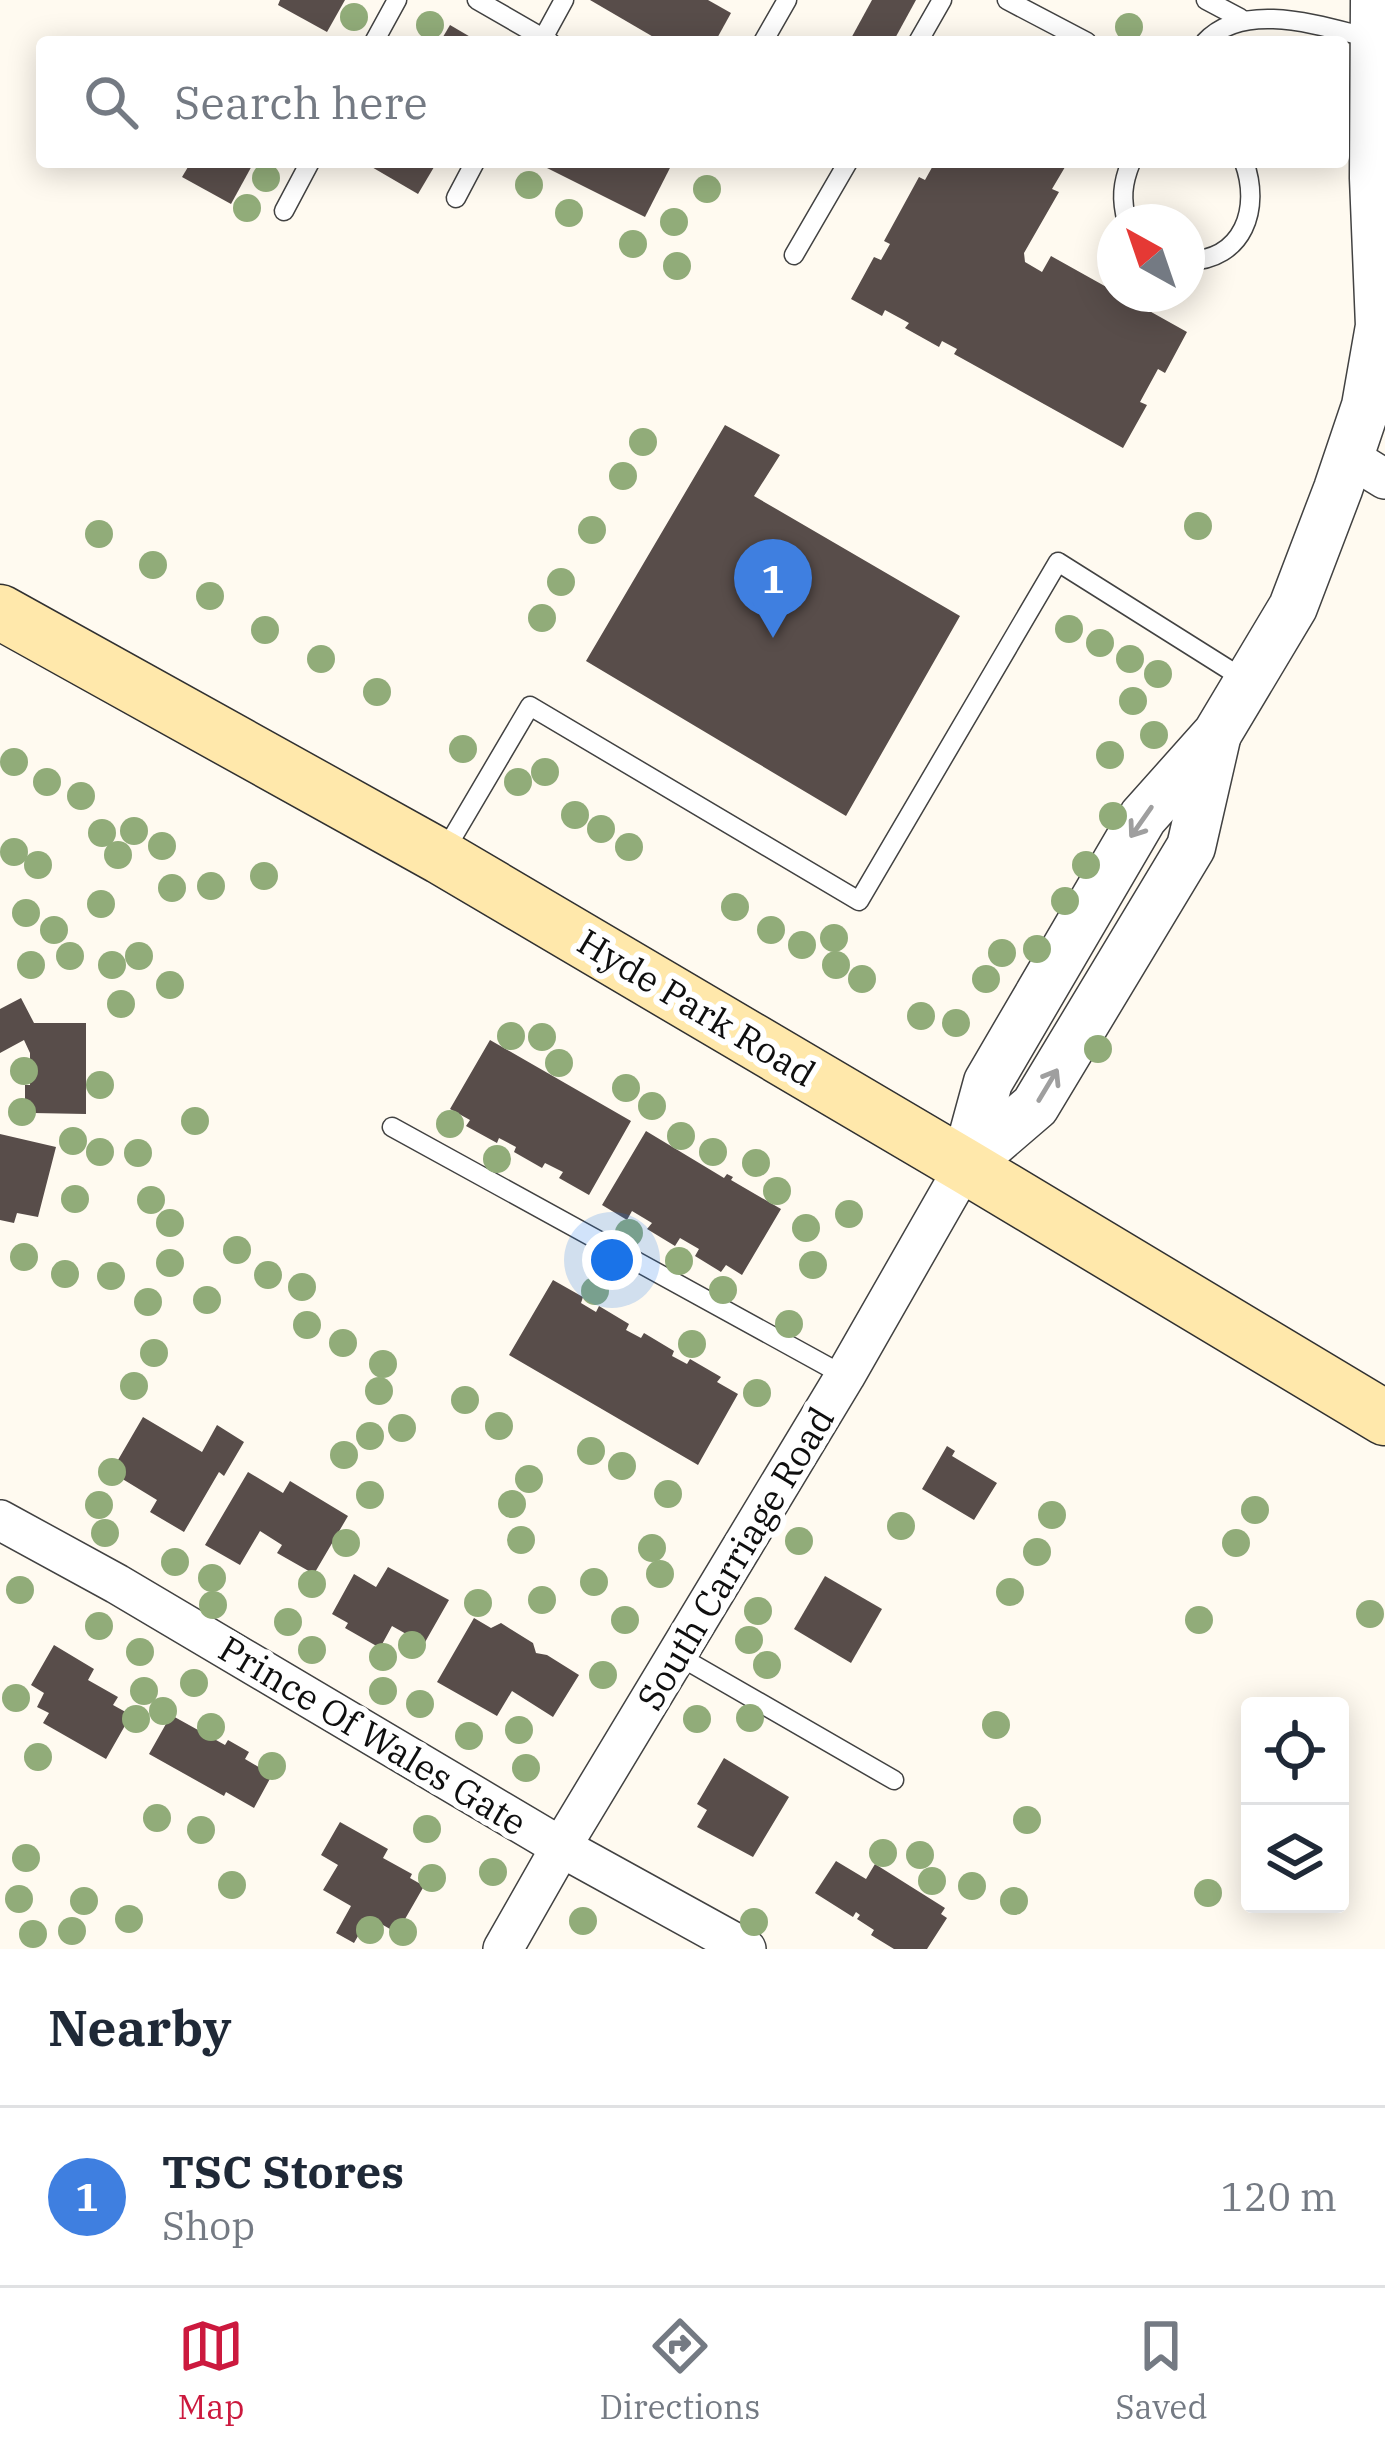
<!DOCTYPE html>
<style>
:root{--surface:#fff;--page:#f6f6f7;--text:#1f2937;--muted:#747a83;--line:#e0e1e3;--accent:#cc193e}
body{margin:0;font-family:"IBM Plex Serif",serif;background:var(--page);color:var(--text)}
.controls{position:absolute;right:36px;bottom:36px;display:grid;overflow:hidden;border-radius:12px;box-shadow:0 6px 30px #0003}
.controls button{width:108px;height:108px;display:grid;place-items:center;padding:0;border:0;border-bottom:3px solid var(--line);background:var(--surface);color:var(--text);font:60px sans-serif}
.compass{position:absolute;left:1097px;top:204px;width:108px;height:108px;border-radius:50%;background:var(--surface);box-shadow:0 6px 30px #0003;rotate:320deg}
.you{position:absolute;left:612px;top:1260px;width:42px;height:42px;margin:-30px;border:9px solid #fff;border-radius:50%;background:#1a73e8;box-shadow:0 0 0 18px #1a73e833}
.badge{display:grid;place-items:center;width:78px;height:78px;border-radius:50%;background:var(--accent);color:#fff;font-size:39px;font-weight:700}
.pin{position:absolute;translate:-50% -99px;filter:drop-shadow(0 3px 6px #0008)}
.pin::after{content:'';position:absolute;top:63px;width:42px;height:36px;background:inherit;clip-path:polygon(0 0,100% 0,50% 100%)}
.list{margin:0;padding:0;list-style:none}
h2{display:flex;justify-content:space-between;align-items:center;height:156px;margin:0;padding:0 48px;font-size:51px}
h2 small{font-size:39px;font-weight:400;color:var(--muted)}
.list li{display:grid;grid-template-columns:78px 1fr auto;gap:36px;align-items:center;box-sizing:border-box;height:180px;padding:0 48px;border-top:3px solid var(--line)}
.list b{display:block;font-size:45px;white-space:nowrap}
.list p{margin:0;font-size:39px;white-space:nowrap;color:var(--muted)}
.list em{font-size:39px;font-style:normal;color:var(--muted)}
.icon{flex:none;width:66px;height:66px;fill:none;stroke:currentColor;stroke-width:2;stroke-linecap:round;stroke-linejoin:round}
.map{position:relative;flex:none;width:1385px;height:1949px;overflow:hidden}
.search{position:absolute;background:var(--surface);box-shadow:0 6px 30px #0003;left:36px;right:36px;top:36px;height:132px;display:flex;align-items:center;gap:30px;box-sizing:border-box;padding:0 42px;border-radius:12px;color:var(--muted);font-size:45px}
.sheet{height:336px;background:var(--surface)}
nav{display:flex;justify-content:space-around;align-items:center;box-sizing:border-box;height:168px;border-top:3px solid var(--line);background:var(--surface);font-size:33px;color:var(--muted)}
nav a{display:grid;justify-items:center;gap:6px}
nav .on{color:var(--accent)}
.map>svg:first-child{display:block}
.building{fill:#584d4a}
.lines{fill:none;stroke-linecap:round;stroke-linejoin:round}
.service-casing{stroke:#424242;stroke-width:21}
.minor-casing{stroke:#424242;stroke-width:42}
.tertiary-casing{stroke:#424242;stroke-width:51}
.secondary-casing{stroke:#313131;stroke-width:57}
.service{stroke:#fff;stroke-width:18}
.minor{stroke:#fff;stroke-width:39}
.tertiary{stroke:#fff;stroke-width:48}
.secondary{stroke:#ffe8ab;stroke-width:54}
.tree{fill:#91ac79}
.oneway{stroke:#9f9f9f}
.labels{text-anchor:middle;dominant-baseline:central;stroke-width:12;stroke-linejoin:round;paint-order:stroke}
.street-label{font-size:36px;fill:#0f0f0f;stroke:#fff}
</style>
<div class="map">
<svg width="1385" height="1949" viewBox="0 0 1385 1949">
<rect width="100%" height="100%" fill="#fffaf0"/>
<g class="building">
<polygon points="280,0 345,0 327,32 278,5"/>
<polygon points="590,0 708,0 731,13 715,42 662,42"/>
<polygon points="872,0 916,0 893,42 849,42"/>
<polygon points="450,25 479,42 440,42"/>
<polygon points="191,162 254,162 231,204 182,177"/>
<polygon points="372,162 437,162 418,194 370,166"/>
<polygon points="535,162 668,162 672,164 645,217"/>
<polygon points="935,162 1068,162 1052,189 1059,192 1024,253 1025,262 1042,272 1051,256 1187,332 1165,373 1158,369 1140,402 1147,405 1123,448 954,354 957,349 942,341 939,347 905,328 909,323 885,310 882,316 851,299 874,257 881,260 890,244 884,241 919,177 925,180"/>
<polygon points="725,425 780,455 754,496 960,616 846,816 586,661"/>
<polygon points="21,998 34,1023 86,1023 86,1114 33,1113 33,1108 25,1108 25,1085 30,1085 30,1053 24,1040 0,1053 0,1009"/>
<polygon points="490,1040 631,1121 589,1195 559,1178 563,1172 545,1163 542,1168 514,1152 516,1147 499,1138 497,1143 466,1126 470,1120 450,1109"/>
<polygon points="646,1131 724,1178 727,1174 733,1177 731,1180 781,1209 742,1275 726,1265 721,1272 695,1256 699,1249 680,1238 675,1246 647,1229 652,1223 632,1211 627,1220 602,1205"/>
<polygon points="0,1134 56,1147 38,1217 17,1213 14,1223 0,1220"/>
<polygon points="553,1280 583,1297 581,1303 596,1312 599,1306 629,1324 626,1330 641,1338 644,1333 674,1351 672,1356 687,1364 690,1359 721,1377 717,1382 738,1394 698,1465 509,1355"/>
<polygon points="143,1417 202,1452 217,1425 244,1442 224,1476 219,1472 184,1532 150,1512 157,1500 111,1472"/>
<polygon points="947,1446 955,1451 952,1456 997,1483 974,1520 922,1489"/>
<polygon points="248,1472 283,1493 290,1481 348,1516 314,1574 277,1553 282,1545 260,1531 240,1565 205,1545"/>
<polygon points="388,1567 449,1600 424,1644 392,1626 380,1648 345,1628 348,1623 332,1614 354,1574 376,1587"/>
<polygon points="825,1576 882,1609 851,1663 794,1629"/>
<polygon points="474,1618 491,1628 501,1623 533,1643 536,1653 547,1655 579,1675 553,1717 512,1691 497,1716 437,1682"/>
<polygon points="54,1645 94,1669 88,1680 118,1697 113,1705 131,1715 106,1759 43,1723 49,1713 37,1707 44,1693 31,1685"/>
<polygon points="171,1715 225,1745 228,1740 249,1752 245,1759 272,1775 254,1808 226,1792 224,1796 149,1754"/>
<polygon points="724,1758 789,1797 753,1857 697,1827 707,1810 697,1804"/>
<polygon points="340,1822 388,1849 383,1858 412,1874 410,1878 424,1886 397,1933 369,1917 354,1943 336,1933 351,1906 323,1890 338,1865 321,1855"/>
<polygon points="836,1861 866,1879 875,1864 945,1908 941,1914 947,1918 927,1949 894,1949 871,1935 874,1930 857,1919 860,1915 856,1912 853,1917 815,1893"/>
</g>
<g class="lines">
<g class="service-casing">
<g id="service">
<polyline points="477,0 550,42"/>
<polyline points="1007,0 1087,42"/>
<polyline points="1206,0 1240,18"/>
<polyline points="374,42 397,0"/>
<polyline points="541,42 564,0"/>
<polyline points="763,42 787,0"/>
<polyline points="918,42 942,0"/>
<path d="M1205,42C1244,0 1320,26 1370,38"/>
<polyline points="456,198 475,162"/>
<polyline points="284,211 310,162"/>
<path d="M1127,222C1121,199 1122,184 1131,162"/>
<polyline points="794,255 848,162"/>
<path d="M1187,261C1244,260 1261,208 1244,162"/>
<polyline points="444,852 530,706 859,901 1058,562 1247,681"/>
<polyline points="392,1127 845,1376"/>
<polyline points="677,1655 894,1780"/>
</g>
</g>
<g class="minor-casing">
<g id="minor">
<polyline points="1349,457 1385,479"/>
<polyline points="0,1520 117,1584 561,1847 746,1949"/>
<polyline points="503,1949 561,1847 845,1376 965,1166"/>
</g>
</g>
<g class="tertiary-casing">
<g id="tertiary">
<polyline points="965,1166 988,1082 1143,817 1217,734 1293,607 1338,489 1366,406 1380,326 1374,178 1375,0"/>
<polyline points="965,1166 1035,1106 1191,847 1216,738"/>
</g>
</g>
<g class="secondary-casing">
<polyline id="secondary" points="0,612 441,857 965,1166 1385,1418"/>
</g>
<use href="#service" class="service"/>
<use href="#minor" class="minor"/>
<use href="#tertiary" class="tertiary"/>
<use href="#secondary" class="secondary"/>
</g>
<g class="tree">
<circle cx="354" cy="17" r="14"/>
<circle cx="430" cy="25" r="14"/>
<circle cx="1129" cy="27" r="14"/>
<circle cx="266" cy="178" r="14"/>
<circle cx="529" cy="185" r="14"/>
<circle cx="707" cy="189" r="14"/>
<circle cx="247" cy="208" r="14"/>
<circle cx="569" cy="213" r="14"/>
<circle cx="674" cy="222" r="14"/>
<circle cx="633" cy="244" r="14"/>
<circle cx="677" cy="266" r="14"/>
<circle cx="643" cy="442" r="14"/>
<circle cx="623" cy="476" r="14"/>
<circle cx="1198" cy="526" r="14"/>
<circle cx="592" cy="530" r="14"/>
<circle cx="99" cy="534" r="14"/>
<circle cx="153" cy="565" r="14"/>
<circle cx="561" cy="582" r="14"/>
<circle cx="210" cy="596" r="14"/>
<circle cx="542" cy="618" r="14"/>
<circle cx="1069" cy="629" r="14"/>
<circle cx="265" cy="630" r="14"/>
<circle cx="1100" cy="643" r="14"/>
<circle cx="321" cy="659" r="14"/>
<circle cx="1130" cy="659" r="14"/>
<circle cx="1158" cy="674" r="14"/>
<circle cx="377" cy="692" r="14"/>
<circle cx="1133" cy="701" r="14"/>
<circle cx="1154" cy="735" r="14"/>
<circle cx="463" cy="749" r="14"/>
<circle cx="1110" cy="755" r="14"/>
<circle cx="14" cy="762" r="14"/>
<circle cx="545" cy="772" r="14"/>
<circle cx="47" cy="782" r="14"/>
<circle cx="518" cy="782" r="14"/>
<circle cx="81" cy="796" r="14"/>
<circle cx="575" cy="815" r="14"/>
<circle cx="1113" cy="816" r="14"/>
<circle cx="601" cy="829" r="14"/>
<circle cx="134" cy="831" r="14"/>
<circle cx="102" cy="833" r="14"/>
<circle cx="162" cy="846" r="14"/>
<circle cx="629" cy="847" r="14"/>
<circle cx="14" cy="852" r="14"/>
<circle cx="118" cy="855" r="14"/>
<circle cx="38" cy="865" r="14"/>
<circle cx="1086" cy="865" r="14"/>
<circle cx="264" cy="876" r="14"/>
<circle cx="211" cy="886" r="14"/>
<circle cx="172" cy="888" r="14"/>
<circle cx="1065" cy="901" r="14"/>
<circle cx="101" cy="904" r="14"/>
<circle cx="735" cy="907" r="14"/>
<circle cx="26" cy="913" r="14"/>
<circle cx="54" cy="930" r="14"/>
<circle cx="771" cy="930" r="14"/>
<circle cx="834" cy="938" r="14"/>
<circle cx="802" cy="945" r="14"/>
<circle cx="1037" cy="949" r="14"/>
<circle cx="1002" cy="953" r="14"/>
<circle cx="70" cy="956" r="14"/>
<circle cx="139" cy="956" r="14"/>
<circle cx="31" cy="965" r="14"/>
<circle cx="112" cy="965" r="14"/>
<circle cx="836" cy="965" r="14"/>
<circle cx="862" cy="979" r="14"/>
<circle cx="986" cy="979" r="14"/>
<circle cx="170" cy="985" r="14"/>
<circle cx="121" cy="1004" r="14"/>
<circle cx="921" cy="1016" r="14"/>
<circle cx="956" cy="1023" r="14"/>
<circle cx="511" cy="1036" r="14"/>
<circle cx="542" cy="1037" r="14"/>
<circle cx="1098" cy="1049" r="14"/>
<circle cx="559" cy="1063" r="14"/>
<circle cx="24" cy="1071" r="14"/>
<circle cx="100" cy="1085" r="14"/>
<circle cx="626" cy="1088" r="14"/>
<circle cx="652" cy="1106" r="14"/>
<circle cx="22" cy="1112" r="14"/>
<circle cx="195" cy="1121" r="14"/>
<circle cx="450" cy="1124" r="14"/>
<circle cx="681" cy="1136" r="14"/>
<circle cx="73" cy="1141" r="14"/>
<circle cx="100" cy="1152" r="14"/>
<circle cx="713" cy="1152" r="14"/>
<circle cx="138" cy="1153" r="14"/>
<circle cx="497" cy="1159" r="14"/>
<circle cx="756" cy="1163" r="14"/>
<circle cx="777" cy="1191" r="14"/>
<circle cx="75" cy="1199" r="14"/>
<circle cx="151" cy="1200" r="14"/>
<circle cx="849" cy="1214" r="14"/>
<circle cx="170" cy="1223" r="14"/>
<circle cx="806" cy="1228" r="14"/>
<circle cx="629" cy="1233" r="14"/>
<circle cx="237" cy="1250" r="14"/>
<circle cx="24" cy="1257" r="14"/>
<circle cx="679" cy="1261" r="14"/>
<circle cx="170" cy="1263" r="14"/>
<circle cx="813" cy="1265" r="14"/>
<circle cx="65" cy="1274" r="14"/>
<circle cx="268" cy="1275" r="14"/>
<circle cx="111" cy="1276" r="14"/>
<circle cx="302" cy="1287" r="14"/>
<circle cx="723" cy="1290" r="14"/>
<circle cx="595" cy="1291" r="14"/>
<circle cx="207" cy="1300" r="14"/>
<circle cx="148" cy="1302" r="14"/>
<circle cx="789" cy="1324" r="14"/>
<circle cx="307" cy="1325" r="14"/>
<circle cx="343" cy="1343" r="14"/>
<circle cx="692" cy="1344" r="14"/>
<circle cx="154" cy="1353" r="14"/>
<circle cx="383" cy="1364" r="14"/>
<circle cx="134" cy="1386" r="14"/>
<circle cx="379" cy="1391" r="14"/>
<circle cx="757" cy="1393" r="14"/>
<circle cx="465" cy="1400" r="14"/>
<circle cx="499" cy="1426" r="14"/>
<circle cx="402" cy="1428" r="14"/>
<circle cx="370" cy="1436" r="14"/>
<circle cx="591" cy="1451" r="14"/>
<circle cx="344" cy="1455" r="14"/>
<circle cx="622" cy="1466" r="14"/>
<circle cx="112" cy="1472" r="14"/>
<circle cx="529" cy="1479" r="14"/>
<circle cx="668" cy="1494" r="14"/>
<circle cx="370" cy="1495" r="14"/>
<circle cx="512" cy="1504" r="14"/>
<circle cx="99" cy="1505" r="14"/>
<circle cx="1255" cy="1510" r="14"/>
<circle cx="1052" cy="1515" r="14"/>
<circle cx="901" cy="1526" r="14"/>
<circle cx="105" cy="1533" r="14"/>
<circle cx="521" cy="1540" r="14"/>
<circle cx="799" cy="1541" r="14"/>
<circle cx="346" cy="1543" r="14"/>
<circle cx="1236" cy="1543" r="14"/>
<circle cx="652" cy="1548" r="14"/>
<circle cx="1037" cy="1552" r="14"/>
<circle cx="175" cy="1562" r="14"/>
<circle cx="660" cy="1574" r="14"/>
<circle cx="212" cy="1578" r="14"/>
<circle cx="594" cy="1582" r="14"/>
<circle cx="312" cy="1584" r="14"/>
<circle cx="20" cy="1590" r="14"/>
<circle cx="1010" cy="1592" r="14"/>
<circle cx="542" cy="1600" r="14"/>
<circle cx="478" cy="1603" r="14"/>
<circle cx="213" cy="1605" r="14"/>
<circle cx="758" cy="1611" r="14"/>
<circle cx="1370" cy="1614" r="14"/>
<circle cx="625" cy="1620" r="14"/>
<circle cx="1199" cy="1620" r="14"/>
<circle cx="288" cy="1622" r="14"/>
<circle cx="99" cy="1626" r="14"/>
<circle cx="749" cy="1640" r="14"/>
<circle cx="412" cy="1645" r="14"/>
<circle cx="312" cy="1650" r="14"/>
<circle cx="140" cy="1652" r="14"/>
<circle cx="383" cy="1657" r="14"/>
<circle cx="767" cy="1665" r="14"/>
<circle cx="603" cy="1675" r="14"/>
<circle cx="194" cy="1683" r="14"/>
<circle cx="144" cy="1691" r="14"/>
<circle cx="383" cy="1691" r="14"/>
<circle cx="16" cy="1698" r="14"/>
<circle cx="420" cy="1704" r="14"/>
<circle cx="163" cy="1711" r="14"/>
<circle cx="750" cy="1718" r="14"/>
<circle cx="136" cy="1719" r="14"/>
<circle cx="697" cy="1719" r="14"/>
<circle cx="996" cy="1725" r="14"/>
<circle cx="211" cy="1727" r="14"/>
<circle cx="519" cy="1730" r="14"/>
<circle cx="469" cy="1736" r="14"/>
<circle cx="38" cy="1757" r="14"/>
<circle cx="272" cy="1766" r="14"/>
<circle cx="526" cy="1768" r="14"/>
<circle cx="157" cy="1818" r="14"/>
<circle cx="1027" cy="1820" r="14"/>
<circle cx="427" cy="1829" r="14"/>
<circle cx="201" cy="1830" r="14"/>
<circle cx="883" cy="1853" r="14"/>
<circle cx="920" cy="1855" r="14"/>
<circle cx="26" cy="1858" r="14"/>
<circle cx="493" cy="1872" r="14"/>
<circle cx="432" cy="1878" r="14"/>
<circle cx="932" cy="1881" r="14"/>
<circle cx="232" cy="1885" r="14"/>
<circle cx="972" cy="1886" r="14"/>
<circle cx="1208" cy="1893" r="14"/>
<circle cx="19" cy="1899" r="14"/>
<circle cx="84" cy="1901" r="14"/>
<circle cx="1014" cy="1901" r="14"/>
<circle cx="129" cy="1919" r="14"/>
<circle cx="583" cy="1921" r="14"/>
<circle cx="754" cy="1922" r="14"/>
<circle cx="370" cy="1930" r="14"/>
<circle cx="72" cy="1931" r="14"/>
<circle cx="403" cy="1932" r="14"/>
<circle cx="33" cy="1934" r="14"/>
</g>
<defs><path id="oneway-shaft" d="M-6 0H5M1.5-3L5.5 0L1.5 3" fill="none" stroke-width="1.6" stroke-linecap="round" stroke-linejoin="round" transform="scale(3)"/></defs>
<g class="oneway">
<use href="#oneway-shaft" transform="translate(1141 822) rotate(125)"/>
<use href="#oneway-shaft" transform="translate(1048 1085) rotate(-59)"/>
</g>
<g class="labels">
<g class="street-label">
<text transform="translate(697 1007) rotate(31)">Hyde Park Road</text>
<text transform="translate(735 1558) rotate(-59)">South Carriage Road</text>
<text transform="translate(373 1735) rotate(31)">Prince Of Wales Gate</text>
</g>
</g>
</svg>
<div class="controls">
<button><svg class="icon" aria-label="locate" viewBox="0 0 24 24"><circle cx="12" cy="12" r="6"/><path d="M12 2v4M12 18v4M2 12h4M18 12h4"/></svg></button>
<button><svg class="icon" aria-label="layers" viewBox="0 0 24 24"><path d="M12 4l9 5-9 5-9-5zM3 14l9 5 9-5"/></svg></button>
</div>
<svg class="compass" viewBox="-18 -18 36 36"><path d="M0-13l5 13h-10z" fill="#e53935"/><path d="M0 13l5-13h-10z" fill="#747a83"/></svg>
<div class="you"></div>
<div class="pin badge" style="left:773px;top:638px;background:#3f7fe0">1</div>
<div class="search"><svg class="icon" aria-label="search" viewBox="0 0 24 24"><circle cx="10" cy="10" r="6"/><path d="M15 15l6 6"/></svg>Search here</div>
</div>
<section class="sheet">
<h2>Nearby<small></small></h2>
<ul class="list">
<li><span class="badge" style="background:#3f7fe0">1</span><div><b>TSC Stores</b><p>Shop</p></div><em>120 m</em></li>
</ul>
</section>
<nav>
<a class="on"><svg class="icon" aria-label="map" viewBox="0 0 24 24"><path d="M3 6l6-2 6 2 6-2v14l-6 2-6-2-6 2zM9 4v14M15 6v14"/></svg>Map</a>
<a><svg class="icon" aria-label="directions" viewBox="0 0 24 24"><path d="M12 3l9 9-9 9-9-9zM9 14v-3h6M13 9l2 2-2 2"/></svg>Directions</a>
<a><svg class="icon" aria-label="saved" viewBox="0 0 24 24"><path d="M7 4h10v16l-5-4-5 4z"/></svg>Saved</a>
</nav>
